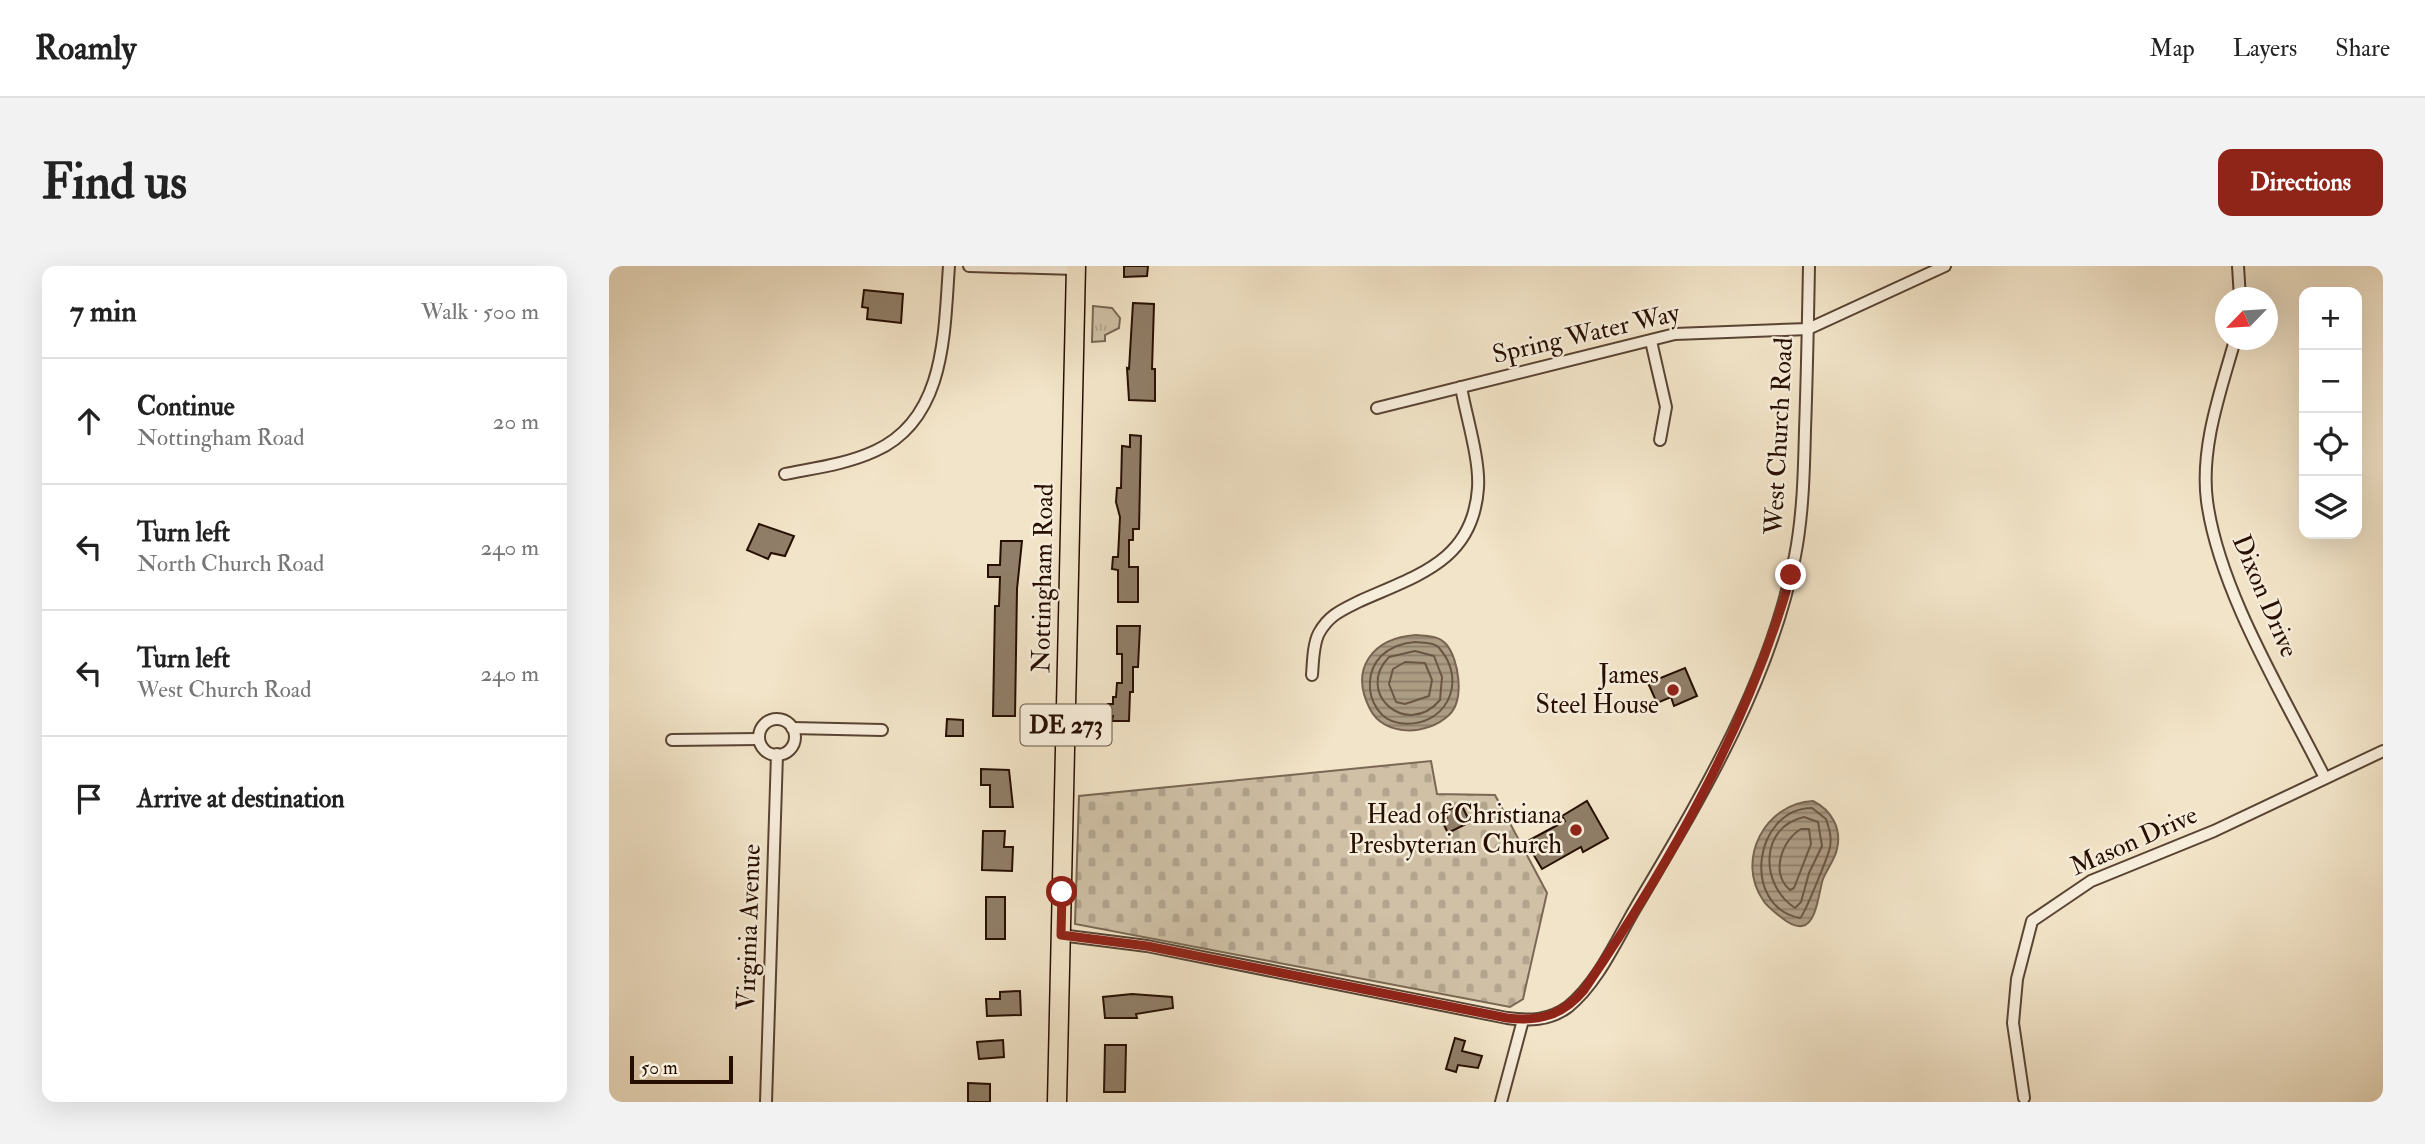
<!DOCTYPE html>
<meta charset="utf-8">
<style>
:root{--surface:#fff;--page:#f2f2f2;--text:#222;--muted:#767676;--line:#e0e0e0;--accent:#8f2418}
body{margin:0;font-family:"IM FELL Double Pica",serif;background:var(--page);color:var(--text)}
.controls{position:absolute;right:21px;top:21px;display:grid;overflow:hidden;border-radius:14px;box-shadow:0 7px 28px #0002}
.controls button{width:63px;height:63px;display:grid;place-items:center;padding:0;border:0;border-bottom:2px solid var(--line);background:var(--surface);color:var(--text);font:35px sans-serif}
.compass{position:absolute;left:1606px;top:21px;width:63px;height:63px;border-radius:50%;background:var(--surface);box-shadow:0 7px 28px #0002;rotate:245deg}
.scale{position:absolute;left:21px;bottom:18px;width:103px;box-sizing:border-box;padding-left:7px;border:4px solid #260f01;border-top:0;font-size:19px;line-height:24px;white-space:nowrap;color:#260f01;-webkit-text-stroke:5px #f7eddb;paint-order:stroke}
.stop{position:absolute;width:21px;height:21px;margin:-16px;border:5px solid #8f2418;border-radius:50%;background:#fff}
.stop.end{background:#8f2418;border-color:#fff;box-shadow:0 2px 7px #0008}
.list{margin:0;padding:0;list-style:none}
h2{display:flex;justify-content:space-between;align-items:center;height:91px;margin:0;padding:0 28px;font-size:30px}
h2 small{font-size:23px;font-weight:400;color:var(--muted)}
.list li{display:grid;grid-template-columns:46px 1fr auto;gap:21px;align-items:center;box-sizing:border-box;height:126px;padding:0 28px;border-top:2px solid var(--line)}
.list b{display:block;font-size:26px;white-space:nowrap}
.list p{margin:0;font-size:23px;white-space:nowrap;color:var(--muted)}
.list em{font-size:23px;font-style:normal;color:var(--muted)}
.icon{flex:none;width:38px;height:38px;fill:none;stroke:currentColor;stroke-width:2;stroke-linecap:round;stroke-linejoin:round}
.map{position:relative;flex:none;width:1774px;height:836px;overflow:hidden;border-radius:14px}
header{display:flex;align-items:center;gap:42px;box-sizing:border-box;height:98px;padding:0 35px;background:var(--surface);border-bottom:2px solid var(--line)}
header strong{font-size:33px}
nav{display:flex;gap:38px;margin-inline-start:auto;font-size:24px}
.intro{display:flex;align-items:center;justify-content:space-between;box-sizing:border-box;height:168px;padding:0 42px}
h1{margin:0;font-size:49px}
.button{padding:18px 32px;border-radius:14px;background:var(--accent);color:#fff;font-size:24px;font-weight:700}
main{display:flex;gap:42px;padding:0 42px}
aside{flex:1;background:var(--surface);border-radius:14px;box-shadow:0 7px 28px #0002}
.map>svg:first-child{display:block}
.grass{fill:url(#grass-tufts);stroke:#7a6854;stroke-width:2}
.cemetery{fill:url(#cemetery-stones);stroke:#7a6854;stroke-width:2}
.water{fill:url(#water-rules);stroke:#776450;stroke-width:2}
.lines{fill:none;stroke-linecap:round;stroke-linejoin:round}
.shore{stroke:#6a5642;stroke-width:2}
.building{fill:#907e68;stroke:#260f01;stroke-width:2}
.street-casing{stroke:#594433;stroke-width:14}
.primary-casing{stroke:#260f01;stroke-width:21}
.street{stroke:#f7eddb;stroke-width:10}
.primary{stroke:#f2e4c8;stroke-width:18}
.route{stroke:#8f2418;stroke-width:9}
.poi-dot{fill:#8f2418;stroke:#f7eddb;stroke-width:2.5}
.labels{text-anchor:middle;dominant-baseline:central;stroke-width:5;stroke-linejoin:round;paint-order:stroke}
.shield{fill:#f7eddb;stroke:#655242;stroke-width:2}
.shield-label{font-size:24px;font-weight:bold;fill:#260f01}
.street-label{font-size:26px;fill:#260f01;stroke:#f7eddb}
.poi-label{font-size:26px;fill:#260f01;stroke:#f7eddb;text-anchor:end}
</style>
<header>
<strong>Roamly</strong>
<nav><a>Map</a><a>Layers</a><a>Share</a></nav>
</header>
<div class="intro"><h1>Find us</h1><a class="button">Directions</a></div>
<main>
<aside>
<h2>7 min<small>Walk · 500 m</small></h2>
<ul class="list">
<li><svg class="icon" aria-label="ahead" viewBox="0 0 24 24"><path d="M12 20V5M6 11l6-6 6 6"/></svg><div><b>Continue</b><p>Nottingham Road</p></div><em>20 m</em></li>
<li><svg class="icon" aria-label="left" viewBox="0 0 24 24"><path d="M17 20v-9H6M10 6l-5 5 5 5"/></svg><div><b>Turn left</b><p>North Church Road</p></div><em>240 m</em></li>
<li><svg class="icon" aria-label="left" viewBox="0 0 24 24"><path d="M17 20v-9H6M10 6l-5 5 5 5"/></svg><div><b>Turn left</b><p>West Church Road</p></div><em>240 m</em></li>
<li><svg class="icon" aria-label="arrive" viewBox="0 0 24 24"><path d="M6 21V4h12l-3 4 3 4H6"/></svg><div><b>Arrive at destination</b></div></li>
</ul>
</aside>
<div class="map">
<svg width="1774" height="836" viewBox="0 0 1774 836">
<defs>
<pattern id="grass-tufts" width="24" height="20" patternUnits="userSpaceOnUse" patternTransform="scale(1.75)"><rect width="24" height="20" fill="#cfc0a6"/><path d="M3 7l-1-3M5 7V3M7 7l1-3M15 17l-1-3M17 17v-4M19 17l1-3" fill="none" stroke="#b2a48d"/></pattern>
<pattern id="cemetery-stones" width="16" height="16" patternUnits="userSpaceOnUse" patternTransform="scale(1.75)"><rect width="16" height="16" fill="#cfc0a6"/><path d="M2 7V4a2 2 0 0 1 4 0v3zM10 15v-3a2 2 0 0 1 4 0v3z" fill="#b2a48d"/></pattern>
<pattern id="water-rules" width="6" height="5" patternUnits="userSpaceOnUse" patternTransform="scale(1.75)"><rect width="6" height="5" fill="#ad9c84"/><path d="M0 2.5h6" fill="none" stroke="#8d7e6a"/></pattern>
</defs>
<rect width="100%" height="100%" fill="#f2e4c8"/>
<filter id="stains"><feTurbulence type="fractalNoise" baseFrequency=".00286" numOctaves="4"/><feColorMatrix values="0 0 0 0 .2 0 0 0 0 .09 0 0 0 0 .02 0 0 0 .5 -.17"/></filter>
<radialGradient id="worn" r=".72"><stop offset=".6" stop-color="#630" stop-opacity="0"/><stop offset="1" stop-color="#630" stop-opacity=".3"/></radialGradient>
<polygon class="grass" points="484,40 503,42 511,52 510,62 496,69 496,75 483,76"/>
<polygon class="cemetery" points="822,495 828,528 886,529 938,627 914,733 901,741 466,658 470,530"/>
<g class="water">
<path d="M807,369C817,370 829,369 837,378C850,393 856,434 840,449C818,470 775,471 761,443C740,402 764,372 807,369Z"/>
<path d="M1204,535C1222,544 1233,562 1228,583C1226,593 1218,603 1214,613C1210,624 1208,658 1193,660C1186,661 1178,656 1173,652C1167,647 1158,641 1154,634C1126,593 1157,537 1204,535Z"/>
</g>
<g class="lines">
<g class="shore">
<path d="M806,376C814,377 826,376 831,383C860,417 835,464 790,457C753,452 744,381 806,376Z"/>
<path d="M806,385L825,390L833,411L831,434C798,473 745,427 780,391Z"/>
<polygon points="796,396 816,397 823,414 820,430 796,438 787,436 780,418 784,403"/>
<path d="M1203,542L1217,553C1220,562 1223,571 1221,581C1220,588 1195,650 1191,652C1132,641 1144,543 1203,542Z"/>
<path d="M1195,551L1209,556L1213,580L1200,607L1192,636L1186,642C1151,619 1150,561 1195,551Z"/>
<path d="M1192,563H1200L1202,578L1185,622L1181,624C1161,607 1173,574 1192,563Z"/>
</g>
</g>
<g class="building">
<polygon points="515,0 539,0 538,10 515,11"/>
<polygon points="255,24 294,28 292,57 258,53 259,42 253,41"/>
<polygon points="524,37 545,38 543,103 546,103 546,135 520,134 518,102 520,103"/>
<polygon points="521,169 532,170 530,263 524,263 524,274 520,274 520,301 529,301 529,336 509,336 509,304 503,303 504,291 509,291 511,251 507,236 508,222 512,222 513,180 521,181"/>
<polygon points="150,258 185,270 176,290 162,287 159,293 138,284"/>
<polygon points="392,275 413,275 408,323 406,450 384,450 386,340 390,340 391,311 379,311 379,299 391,299"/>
<polygon points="508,360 531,360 529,401 524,401 524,426 521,426 520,455 503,455 504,450 499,450 499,438 504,438 504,431 507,431 508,417 513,417 513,388 508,388"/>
<polygon points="1076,402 1088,430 1065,440 1062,431 1048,437 1039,417"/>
<polygon points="338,453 354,454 354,470 337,470"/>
<polygon points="372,503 400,504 404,541 381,541 381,519 372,519"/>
<polygon points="978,535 999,572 974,586 972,581 933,603 917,576 956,555 953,550"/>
<polygon points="852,538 861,556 839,567 833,555 838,552 835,546"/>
<polygon points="374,565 396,565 395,581 404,581 403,605 373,604"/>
<rect x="377" y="631" width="19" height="42"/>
<polygon points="411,725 412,749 378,750 377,733 391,733 391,726"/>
<polygon points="523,728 563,731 564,742 527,748 528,752 496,752 494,731"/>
<polygon points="846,772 856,775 853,785 873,790 869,802 849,799 847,806 837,803"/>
<polygon points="394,774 395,791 370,793 368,776"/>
<polygon points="496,779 517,779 516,826 495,826"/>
<polygon points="359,817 381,818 381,836 359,836"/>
</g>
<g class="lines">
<g class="street-casing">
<g id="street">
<polyline points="360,0 467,3"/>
<polyline points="1629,0 1631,32"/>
<path d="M1626,74C1612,124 1591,181 1598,235C1610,325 1675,430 1716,512"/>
<polyline points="1042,75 1057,141 1051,174"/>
<polyline points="768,142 1066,68 1199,63 1336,0"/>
<path d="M176,208C206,202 238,198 266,185C337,153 335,67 340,0"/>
<path d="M703,409C704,397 704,378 710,367C720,349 733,344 751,335C809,309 864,295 869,222C871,193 857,150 852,121"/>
<circle cx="168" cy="471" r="18"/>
<polyline points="183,462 273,464"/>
<polyline points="63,474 150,473"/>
<path d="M451,669L538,680L898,752C920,755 940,755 959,741C989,717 1008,673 1027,641C1092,531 1161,417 1186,290C1194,249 1195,206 1196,164C1198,109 1199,55 1200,0"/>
<polyline points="1415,832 1404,757 1408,713 1423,655 1482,615 1605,565 1774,485"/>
<polyline points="157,836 168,488"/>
<polyline points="892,836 914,754"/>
</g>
</g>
<g class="primary-casing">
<polyline id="primary" points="448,836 467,0"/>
</g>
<use href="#street" class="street"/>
<use href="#primary" class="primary"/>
</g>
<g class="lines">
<path class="route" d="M453,626L452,669L538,680L898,752C931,756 954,749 975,724C1062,596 1140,458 1182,309"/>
</g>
<g class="poi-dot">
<circle cx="1064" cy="424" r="7"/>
<circle cx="967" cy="564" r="7"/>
</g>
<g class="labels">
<rect class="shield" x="411.5" y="438.5" width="91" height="41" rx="5"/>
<g class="shield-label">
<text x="457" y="459">DE 273</text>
</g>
<g class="street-label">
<text transform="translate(977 68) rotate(-13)">Spring Water Way</text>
<text transform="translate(1170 170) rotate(-87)">West Church Road</text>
<text transform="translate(434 312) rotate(-89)">Nottingham Road</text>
<text transform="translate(1656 330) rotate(67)">Dixon Drive</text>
<text transform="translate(1525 575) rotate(-24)">Mason Drive</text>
<text transform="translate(140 661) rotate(-88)">Virginia Avenue</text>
</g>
<g class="poi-label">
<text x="1050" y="409">James<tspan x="1050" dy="30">Steel House</tspan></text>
<text x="953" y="549">Head of Christiana<tspan x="953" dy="30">Presbyterian Church</tspan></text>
</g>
</g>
<rect width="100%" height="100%" filter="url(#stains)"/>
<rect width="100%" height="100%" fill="url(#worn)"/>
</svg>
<div class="controls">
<button>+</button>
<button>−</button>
<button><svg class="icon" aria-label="locate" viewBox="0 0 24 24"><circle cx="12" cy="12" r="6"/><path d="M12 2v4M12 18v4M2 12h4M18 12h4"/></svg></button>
<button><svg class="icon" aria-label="layers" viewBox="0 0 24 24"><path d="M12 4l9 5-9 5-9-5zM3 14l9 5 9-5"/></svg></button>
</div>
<svg class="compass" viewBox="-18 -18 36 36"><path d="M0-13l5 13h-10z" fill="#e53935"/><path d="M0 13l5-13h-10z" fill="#767676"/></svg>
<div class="scale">50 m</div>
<div class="stop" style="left:453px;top:626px"></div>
<div class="stop end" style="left:1182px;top:309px"></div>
</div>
</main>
